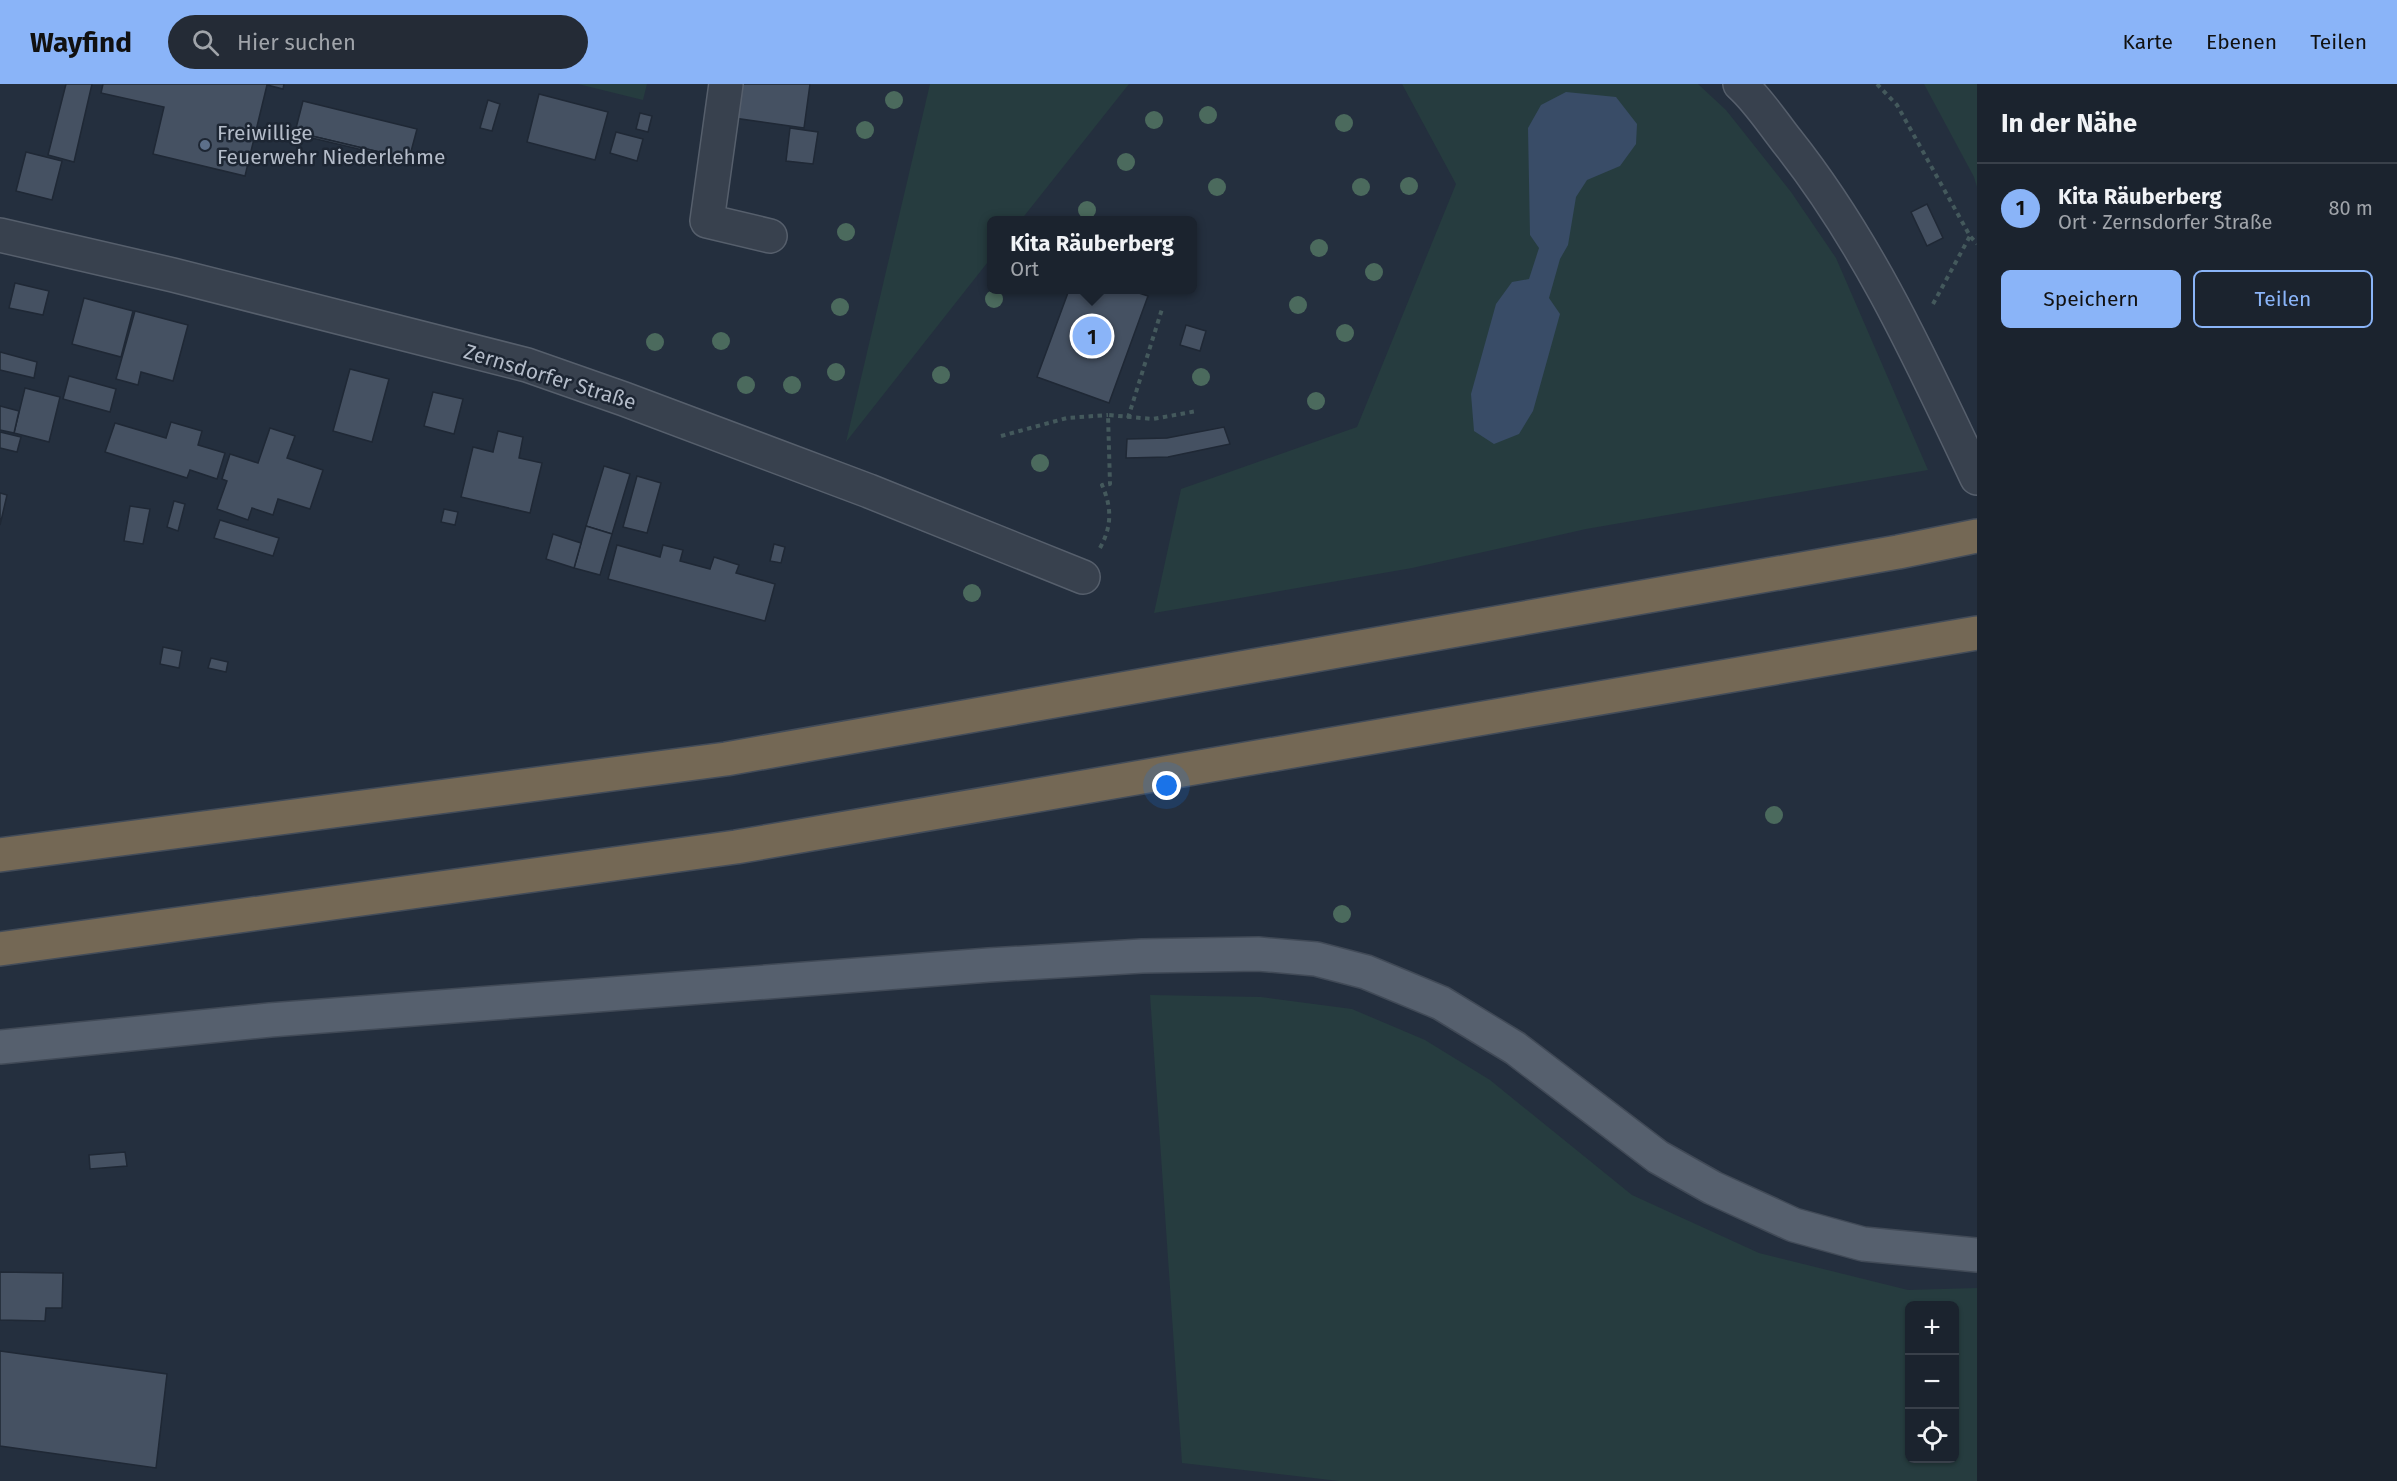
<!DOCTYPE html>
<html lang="de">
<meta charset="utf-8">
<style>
:root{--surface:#1b232e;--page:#242b36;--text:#f1f3f6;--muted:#a0a4aa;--line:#39404a;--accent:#8ab4f8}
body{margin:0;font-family:"Fira Sans",sans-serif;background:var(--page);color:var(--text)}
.controls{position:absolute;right:18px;bottom:18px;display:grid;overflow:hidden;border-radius:9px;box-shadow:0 2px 4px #0004}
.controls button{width:54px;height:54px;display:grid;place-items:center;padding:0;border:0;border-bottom:2px solid var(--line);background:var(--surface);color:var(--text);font:30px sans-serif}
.you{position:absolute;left:1167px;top:702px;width:21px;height:21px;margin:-15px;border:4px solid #fff;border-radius:50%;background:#1a73e8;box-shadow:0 0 0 9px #1a73e833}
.badge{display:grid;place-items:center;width:39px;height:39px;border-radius:50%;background:var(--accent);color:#111;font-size:20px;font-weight:700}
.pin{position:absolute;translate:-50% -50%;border:3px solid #fff;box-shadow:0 2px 6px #0006}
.popup{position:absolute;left:987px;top:132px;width:210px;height:78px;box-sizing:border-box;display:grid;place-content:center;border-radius:9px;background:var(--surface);filter:drop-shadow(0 2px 4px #0005);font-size:20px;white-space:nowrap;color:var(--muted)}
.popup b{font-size:22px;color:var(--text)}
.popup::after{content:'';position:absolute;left:50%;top:100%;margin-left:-12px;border:12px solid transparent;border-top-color:var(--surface)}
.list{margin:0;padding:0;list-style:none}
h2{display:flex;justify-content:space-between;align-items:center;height:78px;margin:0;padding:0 24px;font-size:26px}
h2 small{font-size:20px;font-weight:400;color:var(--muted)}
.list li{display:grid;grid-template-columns:39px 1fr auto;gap:18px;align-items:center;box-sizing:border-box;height:90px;padding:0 24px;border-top:2px solid var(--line)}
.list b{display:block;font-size:22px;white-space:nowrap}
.list p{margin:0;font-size:20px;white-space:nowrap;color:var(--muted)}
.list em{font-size:20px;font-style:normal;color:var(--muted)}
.actions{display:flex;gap:12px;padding:18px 24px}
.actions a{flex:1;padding:14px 0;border:2px solid var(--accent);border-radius:9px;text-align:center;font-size:21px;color:var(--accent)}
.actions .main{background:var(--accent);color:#111}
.icon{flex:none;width:33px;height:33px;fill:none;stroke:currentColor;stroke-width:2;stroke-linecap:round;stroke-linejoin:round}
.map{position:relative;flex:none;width:1977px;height:1397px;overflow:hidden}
header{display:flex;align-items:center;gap:36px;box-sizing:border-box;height:84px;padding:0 30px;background:var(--accent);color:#111}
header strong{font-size:28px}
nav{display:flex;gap:33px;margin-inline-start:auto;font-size:21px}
.search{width:420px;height:54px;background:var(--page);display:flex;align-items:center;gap:15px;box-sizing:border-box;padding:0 21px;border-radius:33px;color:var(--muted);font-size:22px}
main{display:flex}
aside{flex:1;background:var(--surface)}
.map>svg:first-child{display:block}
.green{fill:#263c3f;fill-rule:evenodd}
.water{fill:#394c67}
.building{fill:#455162;stroke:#1f2835;stroke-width:1.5}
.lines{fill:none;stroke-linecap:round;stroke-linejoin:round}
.minor-casing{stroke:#565f6c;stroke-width:36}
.major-casing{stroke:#414a57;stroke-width:36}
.highway-casing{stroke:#434c59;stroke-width:36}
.path{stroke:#44595c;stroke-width:4;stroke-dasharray:4.5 4.5;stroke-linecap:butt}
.minor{stroke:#38414e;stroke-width:33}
.major{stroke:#56606e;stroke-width:33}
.highway{stroke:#746855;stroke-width:33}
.tree{fill:#4b6a5d}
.service-dot{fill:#5c6f8a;stroke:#1d2633;stroke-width:2}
.labels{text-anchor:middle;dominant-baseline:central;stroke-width:5;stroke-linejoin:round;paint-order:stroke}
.poi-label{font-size:21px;fill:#b4bcc9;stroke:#1d2633;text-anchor:start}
.street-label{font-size:21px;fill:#b4bcc9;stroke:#1d2633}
</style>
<header>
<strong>Wayfind</strong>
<div class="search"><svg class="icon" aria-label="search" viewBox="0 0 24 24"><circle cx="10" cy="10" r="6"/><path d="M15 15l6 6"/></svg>Hier suchen</div>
<nav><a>Karte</a><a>Ebenen</a><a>Teilen</a></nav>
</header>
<main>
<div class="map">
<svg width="1977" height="1397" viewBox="0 0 1977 1397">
<rect width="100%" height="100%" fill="#242f3e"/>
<g class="green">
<polygon points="578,0 647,0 643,16"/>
<polygon points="930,0 1129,0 1021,136 992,136 991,174 846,358"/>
<polygon points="1402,0 1698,0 1726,26 1791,108 1836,174 1928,386 1586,445 1412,484 1154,529 1181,405 1357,343 1456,100"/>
<polygon points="1924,0 1977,0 1977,103 1974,93"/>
<path d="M1150,911L1261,913L1352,925L1425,956L1490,996L1632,1111L1759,1169L1908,1206L1977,1204V1397H1339L1182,1379ZM1910,1222H1954V1374H1910Z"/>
</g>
<polygon class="water" points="1566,8 1616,13 1637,40 1636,60 1620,82 1587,96 1576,113 1568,161 1560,175 1549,214 1560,230 1533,327 1519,350 1494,360 1474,347 1471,310 1496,220 1512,198 1529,195 1539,164 1530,151 1528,44 1541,21"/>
<g class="building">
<polygon points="66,0 92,0 74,78 48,71"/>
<polygon points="103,0 284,0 283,5 267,1 245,92 153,70 164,23 101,9"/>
<polygon points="739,0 810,0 804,44 734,34"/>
<polygon points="539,10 608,28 595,76 527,58"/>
<polygon points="488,16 500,20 492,47 480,44"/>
<polygon points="303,17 417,45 409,75 295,48"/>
<polygon points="640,29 652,32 648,48 636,45"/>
<polygon points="790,44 818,48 813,80 786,77"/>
<polygon points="295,48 409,75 409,77 295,50"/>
<polygon points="616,48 643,55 637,77 610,69"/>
<polygon points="26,68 62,77 52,116 16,107"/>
<polygon points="1927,120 1943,154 1927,162 1911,128"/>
<polygon points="15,199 49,207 43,231 9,224"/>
<polygon points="1069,206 1130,206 1148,212 1109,319 1037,293"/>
<polygon points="84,214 133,227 121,273 72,260"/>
<polygon points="135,227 188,241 173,297 141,288 138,301 116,295"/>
<polygon points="1186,241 1206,247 1200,267 1180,261"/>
<polygon points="0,268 37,278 34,294 0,286"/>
<polygon points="350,285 389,295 372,358 333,347"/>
<polygon points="69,292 116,305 110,328 63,315"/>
<polygon points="25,304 60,313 49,358 14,349"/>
<polygon points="433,308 463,315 454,350 424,342"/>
<polygon points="0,322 19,327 14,349 0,346"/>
<polygon points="171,338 202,347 198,361 225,369 217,395 190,386 187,394 105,368 115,339 166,354"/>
<polygon points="1224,343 1230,360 1168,373 1126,374 1127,355 1167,354"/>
<polygon points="270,344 295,352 287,374 323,386 310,425 278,415 273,431 252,424 248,436 217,425 227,397 222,395 230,370 258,379"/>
<polygon points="498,347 523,353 519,374 542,379 530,429 461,413 473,363 493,368"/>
<polygon points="0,348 21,353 17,368 0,364"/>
<polygon points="604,382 630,390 612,450 586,442"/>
<polygon points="637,392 661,399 647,449 623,443"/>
<polygon points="0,409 7,411 0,441"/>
<polygon points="174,417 185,420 178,447 167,443"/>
<polygon points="130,422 150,425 143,460 124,457"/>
<polygon points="444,425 458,428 455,441 441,438"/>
<polygon points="220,436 279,454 273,472 214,454"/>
<polygon points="586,442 612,450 600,491 574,484"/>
<polygon points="553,450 581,459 574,484 546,475"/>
<polygon points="774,460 785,463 781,479 770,477"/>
<polygon points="617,461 660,473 663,461 683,466 680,477 710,485 714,473 739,481 736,489 775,500 765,537 608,495"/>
<polygon points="163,563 182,567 179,584 160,580"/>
<polygon points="211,574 228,578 226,588 208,584"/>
<polygon points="125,1068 127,1082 90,1085 89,1071"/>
<polygon points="0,1188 63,1189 62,1224 46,1224 45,1237 0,1236"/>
<polygon points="0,1267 167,1290 156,1384 0,1362"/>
</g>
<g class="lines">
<g class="minor-casing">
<g id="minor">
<polyline points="726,0 707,137 770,152"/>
<path d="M1740,0C1758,16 1772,38 1787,57C1868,159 1921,276 1977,394"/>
<polyline points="0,151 173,191 527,281 624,315 869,407 1083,493"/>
</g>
</g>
<g class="major-casing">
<polyline id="major" points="0,963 270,936 989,881 1142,872 1258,870 1316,875 1366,888 1441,919 1515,964 1658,1073 1713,1104 1794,1141 1863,1160 1977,1171"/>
</g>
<g class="highway-casing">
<g id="highway">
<polyline points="0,771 726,675 1898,468 1977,452"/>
<polyline points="0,865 736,763 1977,549"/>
</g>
</g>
<g class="path">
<polyline points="1877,0 1897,21 1970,152 1977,160"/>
<polyline points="1933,220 1970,152"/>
<polyline points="1128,334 1162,225"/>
<polyline points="1001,352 1067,334 1108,331"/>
<path d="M1100,464C1112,442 1112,424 1102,401L1110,400L1108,331L1153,335L1197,327"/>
</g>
<use href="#minor" class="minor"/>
<use href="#major" class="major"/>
<use href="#highway" class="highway"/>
</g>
<g class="tree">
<circle cx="894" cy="16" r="9"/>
<circle cx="1208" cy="31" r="9"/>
<circle cx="1154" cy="36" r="9"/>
<circle cx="1344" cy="39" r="9"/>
<circle cx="865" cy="46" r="9"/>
<circle cx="1126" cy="78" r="9"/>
<circle cx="1409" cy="102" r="9"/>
<circle cx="1217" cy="103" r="9"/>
<circle cx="1361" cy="103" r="9"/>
<circle cx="1087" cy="126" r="9"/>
<circle cx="846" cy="148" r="9"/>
<circle cx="1319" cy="164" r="9"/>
<circle cx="1374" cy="188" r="9"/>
<circle cx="994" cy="215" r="9"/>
<circle cx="1298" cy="221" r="9"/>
<circle cx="840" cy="223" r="9"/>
<circle cx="1345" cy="249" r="9"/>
<circle cx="721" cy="257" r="9"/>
<circle cx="655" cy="258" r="9"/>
<circle cx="836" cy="288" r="9"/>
<circle cx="941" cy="291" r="9"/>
<circle cx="1201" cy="293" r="9"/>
<circle cx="746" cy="301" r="9"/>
<circle cx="792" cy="301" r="9"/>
<circle cx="1316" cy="317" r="9"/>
<circle cx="1040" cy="379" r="9"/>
<circle cx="972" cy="509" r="9"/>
<circle cx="1774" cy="731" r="9"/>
<circle cx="1342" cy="830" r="9"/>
</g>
<circle class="service-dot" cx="205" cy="61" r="6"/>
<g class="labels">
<g class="poi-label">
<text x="217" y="49">Freiwillige<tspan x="217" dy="24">Feuerwehr Niederlehme</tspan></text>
</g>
<g class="street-label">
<text transform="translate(550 293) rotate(17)">Zernsdorfer Straße</text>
</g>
</g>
</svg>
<div class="controls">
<button>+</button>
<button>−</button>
<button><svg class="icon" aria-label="locate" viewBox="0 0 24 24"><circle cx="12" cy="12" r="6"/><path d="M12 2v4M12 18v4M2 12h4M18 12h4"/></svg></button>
</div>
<div class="you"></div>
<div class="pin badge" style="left:1092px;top:252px">1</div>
<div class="popup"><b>Kita Räuberberg</b>Ort</div>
</div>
<aside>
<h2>In der Nähe<small></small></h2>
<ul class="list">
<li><span class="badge">1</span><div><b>Kita Räuberberg</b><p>Ort · Zernsdorfer Straße</p></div><em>80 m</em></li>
</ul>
<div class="actions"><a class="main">Speichern</a><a>Teilen</a></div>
</aside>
</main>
